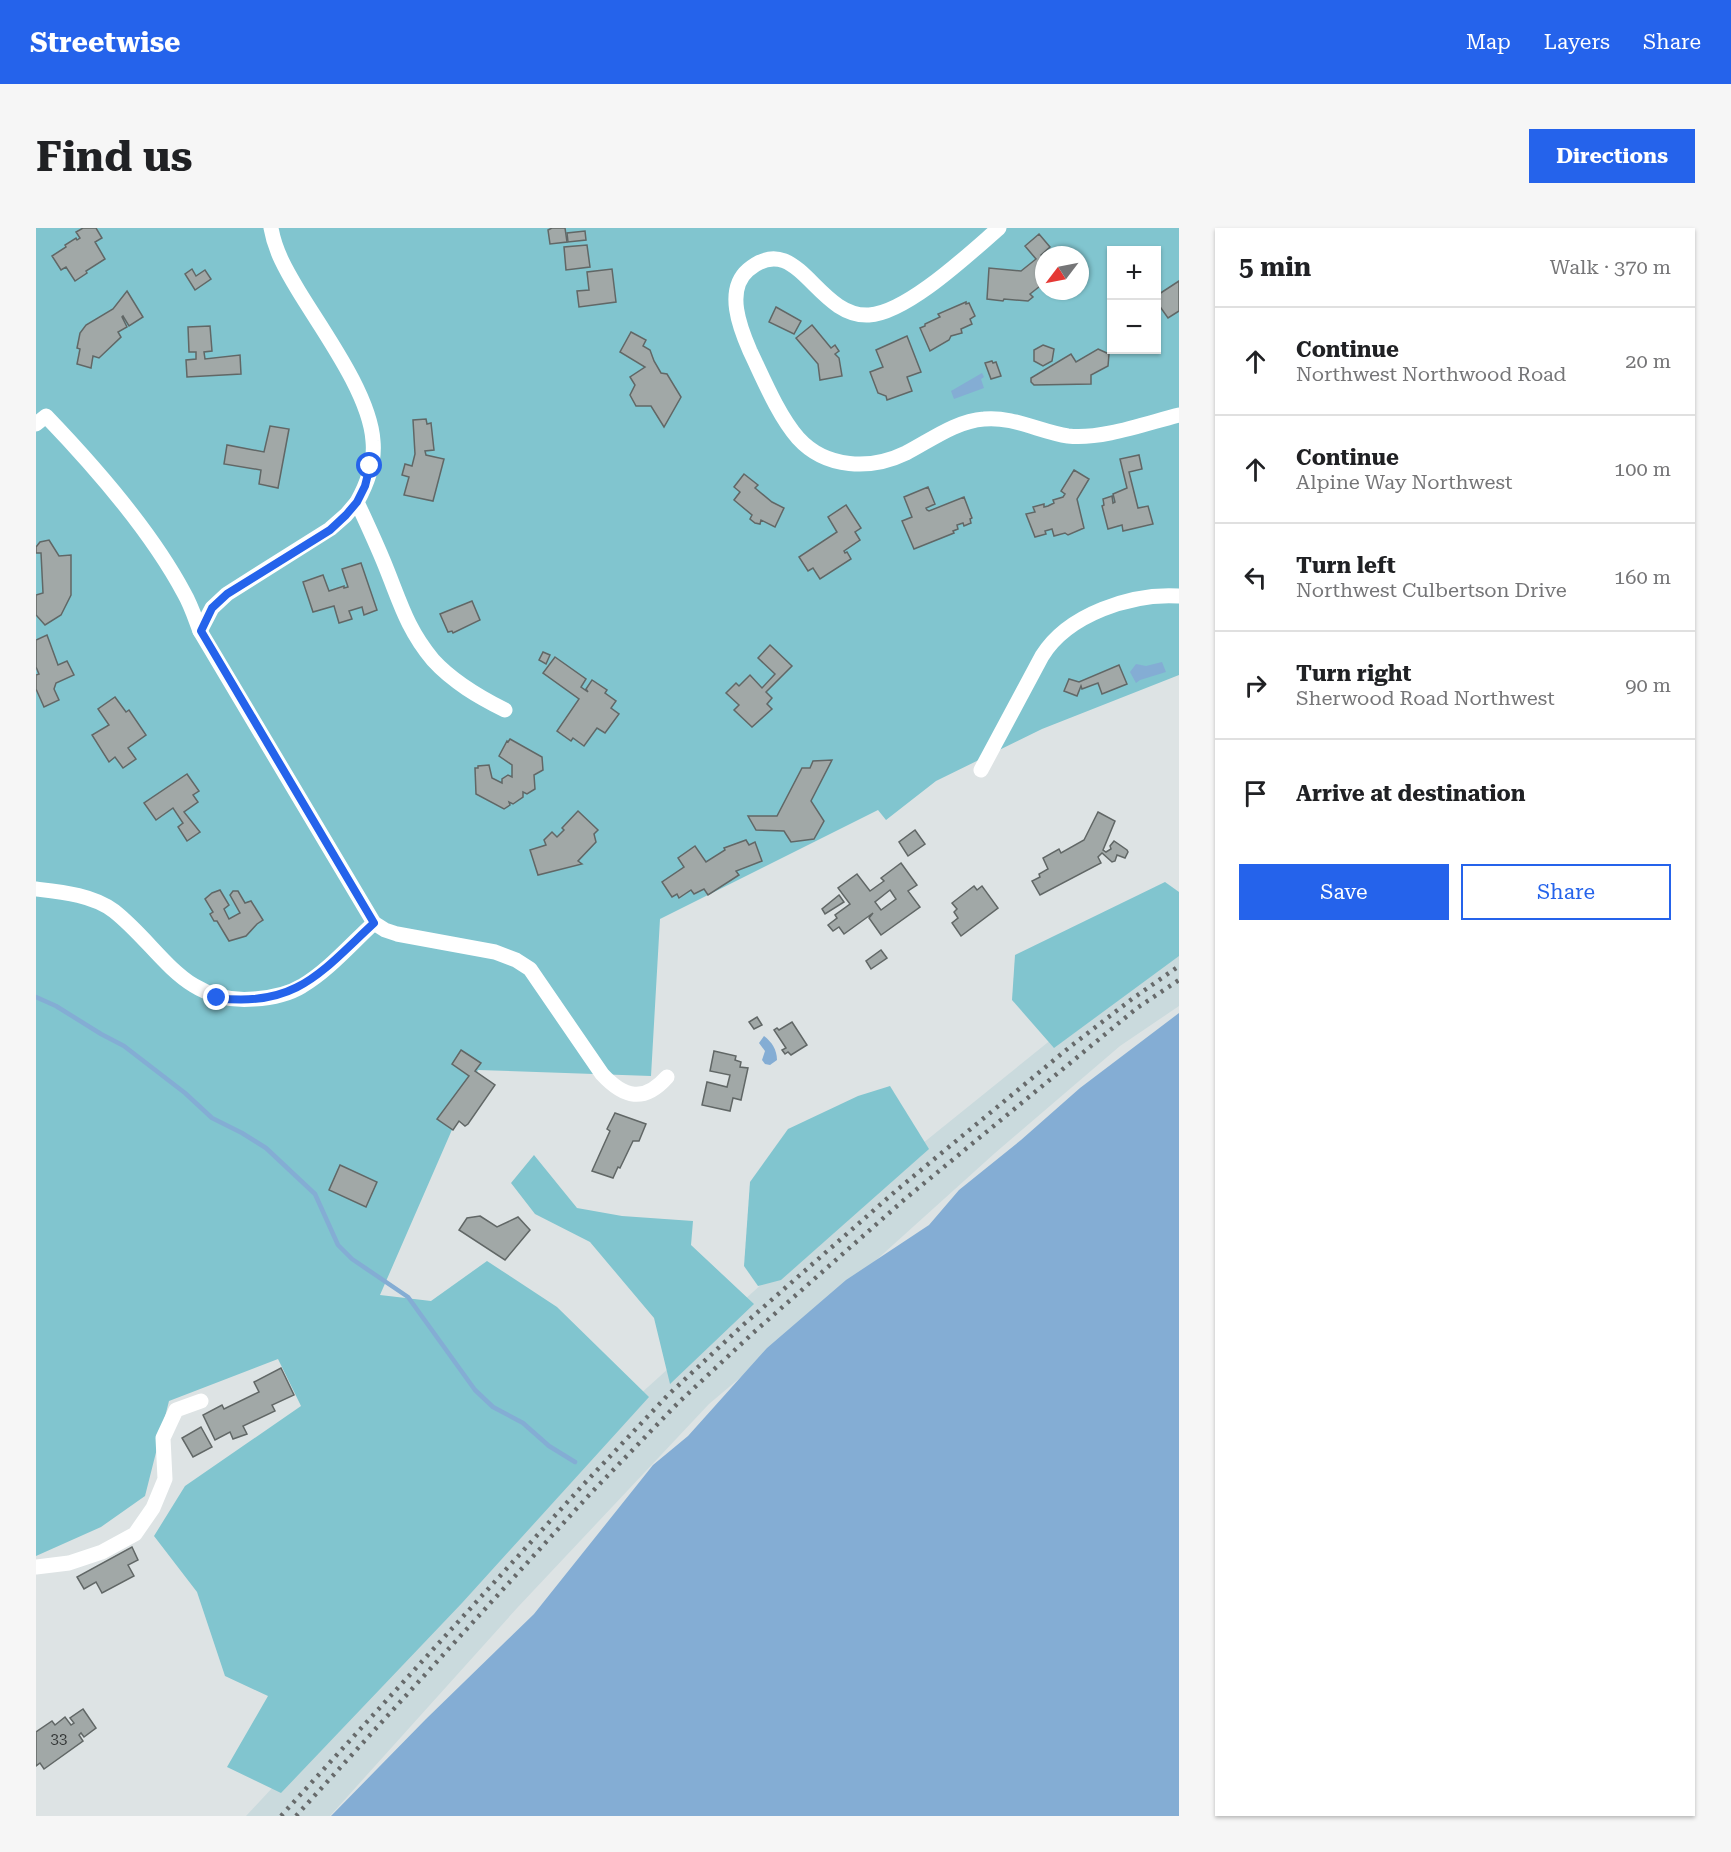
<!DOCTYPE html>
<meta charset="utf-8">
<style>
:root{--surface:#fff;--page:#f6f6f6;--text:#202124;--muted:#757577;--line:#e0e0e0;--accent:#2563eb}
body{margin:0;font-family:"Roboto Serif",serif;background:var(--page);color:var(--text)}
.controls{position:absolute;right:18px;top:18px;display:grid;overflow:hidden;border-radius:0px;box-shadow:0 2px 4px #0004}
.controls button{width:54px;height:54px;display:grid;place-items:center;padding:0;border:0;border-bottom:2px solid var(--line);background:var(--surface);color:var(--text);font:30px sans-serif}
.compass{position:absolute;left:999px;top:18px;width:54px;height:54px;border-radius:50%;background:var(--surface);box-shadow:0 2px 4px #0004;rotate:238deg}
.stop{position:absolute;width:18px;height:18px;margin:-14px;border:4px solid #2563eb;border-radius:50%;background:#fff}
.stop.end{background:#2563eb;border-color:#fff;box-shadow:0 2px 6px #0008}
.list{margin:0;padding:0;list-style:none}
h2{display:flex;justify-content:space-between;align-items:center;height:78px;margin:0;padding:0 24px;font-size:26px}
h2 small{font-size:20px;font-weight:400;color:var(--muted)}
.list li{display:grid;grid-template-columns:39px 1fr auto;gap:18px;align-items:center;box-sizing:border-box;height:108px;padding:0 24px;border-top:2px solid var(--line)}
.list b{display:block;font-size:22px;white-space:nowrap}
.list p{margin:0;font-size:20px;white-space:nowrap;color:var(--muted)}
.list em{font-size:20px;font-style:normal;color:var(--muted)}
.actions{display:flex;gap:12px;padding:18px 24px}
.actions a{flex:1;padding:14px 0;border:2px solid var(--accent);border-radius:0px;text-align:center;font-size:21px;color:var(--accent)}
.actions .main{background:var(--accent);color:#fff}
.icon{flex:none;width:33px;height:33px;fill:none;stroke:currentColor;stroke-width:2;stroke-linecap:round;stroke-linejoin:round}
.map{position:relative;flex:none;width:1143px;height:1588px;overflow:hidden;border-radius:0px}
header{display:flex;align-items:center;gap:36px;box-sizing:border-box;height:84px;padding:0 30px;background:var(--accent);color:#fff}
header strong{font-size:28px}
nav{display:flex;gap:33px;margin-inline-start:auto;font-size:21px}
.intro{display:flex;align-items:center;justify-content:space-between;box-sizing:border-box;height:144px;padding:0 36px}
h1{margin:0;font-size:42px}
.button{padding:15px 27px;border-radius:0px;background:var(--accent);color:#fff;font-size:21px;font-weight:700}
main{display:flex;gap:36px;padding:0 36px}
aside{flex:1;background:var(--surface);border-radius:0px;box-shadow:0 2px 4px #0004}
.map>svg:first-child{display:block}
.built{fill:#cadadd}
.green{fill:#81c5cf;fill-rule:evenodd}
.water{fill:#84add4}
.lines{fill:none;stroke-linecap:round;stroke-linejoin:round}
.stream{stroke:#84add4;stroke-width:4.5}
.building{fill:#a1a8a7;stroke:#616766;stroke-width:1.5;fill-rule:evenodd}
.minor{stroke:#fff;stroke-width:15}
.rail{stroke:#676a6b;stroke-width:4.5;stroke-dasharray:3 6;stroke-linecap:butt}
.route{stroke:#2563eb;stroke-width:8}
.labels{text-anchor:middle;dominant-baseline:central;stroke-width:6;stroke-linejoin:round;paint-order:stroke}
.number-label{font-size:15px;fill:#343737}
</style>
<header>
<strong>Streetwise</strong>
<nav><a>Map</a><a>Layers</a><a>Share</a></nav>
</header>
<div class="intro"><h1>Find us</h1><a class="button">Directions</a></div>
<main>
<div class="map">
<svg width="1143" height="1588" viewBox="0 0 1143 1588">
<rect width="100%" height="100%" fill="#dde3e4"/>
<polygon class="built" points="1143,712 1143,778 1084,818 959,925 797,1071 673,1176 482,1379 294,1588 210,1588 602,1168 835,957 1052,782"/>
<g class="green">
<path d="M0,0H1143V447L1006,501L900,553L850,592L842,582L624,691L615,848L442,842L344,1067L395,1073L451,1033L521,1079L613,1169L426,1375L245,1565L191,1539L232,1468L189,1448L161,1364L118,1308L149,1258L265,1178L242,1131L133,1173L109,1268L65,1299L0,1328ZM1076,22H1120V122H1076ZM1008,27H1044V63H1008Z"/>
<polygon points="1129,654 1143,664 1143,728 1018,820 976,772 979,727"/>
<polygon points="854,858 893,921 745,1052 722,1058 708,1038 714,954 752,901 822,868"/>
<polygon points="498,927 541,980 586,988 657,993 655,1017 718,1076 634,1156 618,1090 554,1014 499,986 475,955"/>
</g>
<g class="water">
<polygon points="946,145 948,149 945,151 948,160 918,171 915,163"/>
<polygon points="1126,434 1130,444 1104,452 1100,455 1094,444 1100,436 1110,438"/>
<polygon points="1143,785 1143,1588 295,1588 390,1491 498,1386 617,1237 652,1208 731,1120 810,1052 893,997 923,962 985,912 1044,860"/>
<path d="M728,808C736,814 741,822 741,832L734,837L729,836L726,832L729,823L723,815Z"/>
</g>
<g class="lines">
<polyline class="stream" points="0,769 20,778 65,806 88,818 149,865 176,890 206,905 230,920 279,966 302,1017 316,1031 372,1069 439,1162 457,1179 487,1195 513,1218 539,1234"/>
</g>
<g class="building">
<polygon points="47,0 60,0 66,10 59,14 69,31 50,43 51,45 39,53 30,39 25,42 16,28 30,19 29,17 40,10 41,12 44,10 40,4"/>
<polygon points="516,0 529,0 531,14 514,16 512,2"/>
<polygon points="549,3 550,12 532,14 531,5"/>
<polygon points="1003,6 1014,19 1005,27 1008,30 1008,55 994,66 997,69 992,73 968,71 967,73 951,71 953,40 985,43 1000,31 989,18"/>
<polygon points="551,17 554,39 530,42 528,19"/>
<polygon points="156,41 160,48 169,42 175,51 159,62 149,46"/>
<polygon points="576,41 580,74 543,79 541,63 553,62 551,44"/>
<polygon points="1143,53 1143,83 1132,90 1120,73 1120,68"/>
<polygon points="91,63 107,89 93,98 87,88 86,89 91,99 82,104 85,109 63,130 57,128 55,140 41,136 44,121 41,120 44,105 50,97 77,81"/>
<polygon points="930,74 930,76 933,75 939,88 934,91 936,96 925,101 926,105 915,108 913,112 894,123 884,100 889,98 889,96 904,89 902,86"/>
<polygon points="740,79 765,93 758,106 733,94"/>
<polygon points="776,97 795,120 799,117 803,123 799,126 803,130 806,148 784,152 782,136 760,110"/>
<polygon points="174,98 176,123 168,124 169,131 204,127 205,146 151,149 150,132 160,131 160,124 153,124 152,99"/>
<polygon points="595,104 610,112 607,118 614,122 618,133 625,145 631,146 645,169 628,199 615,178 600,178 594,167 599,157 594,149 609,139 584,124"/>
<polygon points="871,108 885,144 871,149 876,163 851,172 850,168 842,165 834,144 847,139 840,122"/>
<polygon points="1007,117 1018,121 1016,133 1007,138 998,133 998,122"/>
<polygon points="1062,121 1073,126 1072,138 1055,147 1055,156 998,157 995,154 995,150 1035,126 1040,134"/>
<polygon points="956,133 957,135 960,134 965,148 955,151 949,135"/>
<polygon points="390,191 391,196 395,195 398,222 389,223 390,227 408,231 397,273 368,267 373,249 366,247 369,236 376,238 379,226 377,192"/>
<polygon points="234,198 253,201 242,260 223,256 225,242 188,236 191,217 228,224"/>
<polygon points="1103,227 1106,241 1093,244 1102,280 1112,278 1117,296 1087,303 1086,297 1072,301 1066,278 1068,277 1067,271 1076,268 1077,275 1079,274 1077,266 1091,260 1084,231"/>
<polygon points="1038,242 1053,251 1041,271 1048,300 1032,307 1029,305 1018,308 1016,301 1009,303 1010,306 999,309 990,286 999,284 997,279 1008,276 1008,279 1012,278 1018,275 1017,272 1027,269 1029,266 1025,263"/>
<polygon points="708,246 722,257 719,260 736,274 748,280 739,299 725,292 724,296 719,295 714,291 716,287 698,272 704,264 698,259"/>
<polygon points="892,259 899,276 890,280 891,282 893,283 928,269 936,290 934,291 935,295 928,298 927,295 921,297 922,301 917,303 918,305 878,321 866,293 876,289 868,269"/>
<polygon points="810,277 825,300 819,304 824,312 808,323 809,325 811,324 815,331 784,351 777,340 772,343 763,329 801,304 792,289"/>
<polygon points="13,312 23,328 35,327 35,367 25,387 9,397 0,387 0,367 7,365 5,325 0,325 0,319 4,314"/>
<polygon points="325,335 341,382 328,387 326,379 313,383 316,391 303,395 298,378 277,384 267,354 287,347 293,363 308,358 308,360 312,359 306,341"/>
<polygon points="436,373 444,392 417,405 416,403 412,404 404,386"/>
<polygon points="11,407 22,437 31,433 38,447 20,455 18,461 23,472 8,479 0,461 0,447 3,446 0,439 0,412"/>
<polygon points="734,417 756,438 730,464 736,470 731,476 736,481 716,499 698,482 703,477 690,465 700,455 703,458 714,447 726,460 739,446 722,430"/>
<polygon points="507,424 514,427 510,436 503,432"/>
<polygon points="519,429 550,451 545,459 552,464 550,461 556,452 571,462 569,465 580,473 575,480 583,486 569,505 561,500 548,518 537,510 535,513 521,503 543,471 507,445"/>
<polygon points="1083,437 1091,456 1066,466 1062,455 1046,461 1045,458 1041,468 1028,463 1033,451 1043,454"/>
<polygon points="79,469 90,484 93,482 110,507 92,520 100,531 87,540 79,529 73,534 56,507 73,497 62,481"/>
<polygon points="474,511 506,529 507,542 498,547 499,561 491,566 487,564 487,569 477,576 473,574 474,577 468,581 440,566 439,540 442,540 442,538 453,537 456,550 466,555 466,551 472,547 476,549 476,537 463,528 471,513 472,514"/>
<polygon points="796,532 775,573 788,593 778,611 755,614 748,603 720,602 712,588 741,588 766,540 774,540 777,533"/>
<polygon points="151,546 163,563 157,567 162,574 148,584 164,604 151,613 142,599 147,595 137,580 120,592 108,575"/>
<polygon points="542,583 562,602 558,606 560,614 542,633 546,636 502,647 494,622 510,617 508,612 516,604 521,609 528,602 526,600"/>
<polygon points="1062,584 1079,593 1067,622 1070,624 1075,621 1074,618 1078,613 1091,622 1092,624 1089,630 1081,627 1079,633 1076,634 1066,625 1062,629 1065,635 1004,667 996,653 1004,649 1003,646 1012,641 1007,630 1023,621 1025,625 1048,612"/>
<polygon points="879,602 889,616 872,628 863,614"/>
<polygon points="710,612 713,617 719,614 726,633 700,643 703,647 672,667 668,661 658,666 655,662 643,670 641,666 636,669 626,654 648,639 642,630 659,618 670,634 689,622 688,620"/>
<path d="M865,635L881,657L872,663L884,679L845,707L833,690L837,685L808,706L803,699L797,703L792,697L801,690L799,687L814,676L802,660L821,646L834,663L848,653L845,650ZM854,662L860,671L845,682L839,674Z"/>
<polygon points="938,658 941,662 946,658 962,680 925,708 916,695 922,690 918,684 921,681 916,675"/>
<polygon points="184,662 193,677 188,681 193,691 204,685 194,667 197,663 202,663 209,675 215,673 227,692 221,696 210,708 193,713 181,693 178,693 174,686 177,684 169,671 176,665"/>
<polygon points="803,667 808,674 789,686 786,681"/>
<polygon points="845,722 851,730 835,741 830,733"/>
<polygon points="721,789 726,797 718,801 713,794"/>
<polygon points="756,794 771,817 755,827 752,824 749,826 746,822 750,820 738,802 741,800 743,802"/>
<polygon points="425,822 445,835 439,843 459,857 432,896 429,898 423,893 417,902 401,891 433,848 416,836"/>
<polygon points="678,823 700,828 699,832 705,834 704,839 712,840 705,872 697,870 694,883 666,877 671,854 691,859 694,847 674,843"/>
<polygon points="579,885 610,896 603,913 597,913 584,940 582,939 577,950 556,943 574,903 571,901"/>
<polygon points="304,937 341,954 330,979 293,962"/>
<polygon points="444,988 461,999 482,989 494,1002 469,1032 423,1002 431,990"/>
<polygon points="245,1140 258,1167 236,1177 239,1183 207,1198 211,1206 197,1211 194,1204 179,1212 167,1187 186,1177 188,1181 223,1164 218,1154"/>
<polygon points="165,1199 176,1219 157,1229 146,1210"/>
<polygon points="96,1319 102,1332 92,1337 98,1348 66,1365 60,1354 48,1361 41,1349"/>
<polygon points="47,1481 60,1500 48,1509 45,1505 43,1507 47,1513 8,1541 4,1535 0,1538 0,1504 16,1493 19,1497 29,1489 35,1497 38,1495 34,1490"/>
</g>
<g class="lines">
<g class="minor">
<path d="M235,0C239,23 250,42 262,62C286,102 334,166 337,213C339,233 331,256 321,274C331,296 342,319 351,342C365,377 372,402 397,432C417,454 443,469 469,482"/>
<path d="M963,0C934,25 871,85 833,87C780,90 762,0 712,42C689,62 704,100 714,123C727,150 742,187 762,210C790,241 835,242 870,225C895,212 920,193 948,191C976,188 1005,204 1032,208C1065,212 1111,195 1143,187"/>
<path d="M0,196L10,188C59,239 115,303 148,365C155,377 159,390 164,403L338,695L349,702L361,706L459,724L480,732L494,741L566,846C588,870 608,875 631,849"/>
<polyline points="164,403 176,380 191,366 294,301 310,287 321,274"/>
<path d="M945,542L1006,428C1032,386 1096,365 1143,368"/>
<path d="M0,661C26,664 57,667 78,683C126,721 147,777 218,771C234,770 253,766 266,758C292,743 316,715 338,695"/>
<polyline points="0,1339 33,1335 66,1324 99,1306 117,1280 129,1251 127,1210 140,1182 165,1173"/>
</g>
<g class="rail">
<polyline points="245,1588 547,1257 631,1168 707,1097 862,961 1035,818 1096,771 1143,738"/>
<polyline points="260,1588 554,1266 642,1175 717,1105 869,971 1101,780 1143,752"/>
</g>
</g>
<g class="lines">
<path class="route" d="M181,770C260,780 285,744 338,695L165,403L176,380L191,366L294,302L310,287L321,274L329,258L334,238"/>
</g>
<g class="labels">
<g class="number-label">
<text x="23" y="1511">33</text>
</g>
</g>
</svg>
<div class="controls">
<button>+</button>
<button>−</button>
</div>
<svg class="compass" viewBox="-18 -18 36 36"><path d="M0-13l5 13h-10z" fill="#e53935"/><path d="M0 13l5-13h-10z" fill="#757577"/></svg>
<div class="stop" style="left:334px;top:238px"></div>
<div class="stop end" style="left:181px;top:770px"></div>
</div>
<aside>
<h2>5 min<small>Walk · 370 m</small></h2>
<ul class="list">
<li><svg class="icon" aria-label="ahead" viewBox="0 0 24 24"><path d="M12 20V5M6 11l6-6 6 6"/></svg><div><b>Continue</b><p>Northwest Northwood Road</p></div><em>20 m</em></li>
<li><svg class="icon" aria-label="ahead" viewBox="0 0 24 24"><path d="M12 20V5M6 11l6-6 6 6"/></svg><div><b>Continue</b><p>Alpine Way Northwest</p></div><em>100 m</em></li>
<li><svg class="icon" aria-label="left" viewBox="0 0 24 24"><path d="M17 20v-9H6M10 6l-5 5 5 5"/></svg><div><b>Turn left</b><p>Northwest Culbertson Drive</p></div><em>160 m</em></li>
<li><svg class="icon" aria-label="right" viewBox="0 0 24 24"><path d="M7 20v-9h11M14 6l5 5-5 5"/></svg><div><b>Turn right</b><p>Sherwood Road Northwest</p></div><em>90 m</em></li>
<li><svg class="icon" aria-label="arrive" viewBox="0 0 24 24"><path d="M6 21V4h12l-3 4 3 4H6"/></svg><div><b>Arrive at destination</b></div></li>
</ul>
<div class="actions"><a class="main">Save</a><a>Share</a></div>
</aside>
</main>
